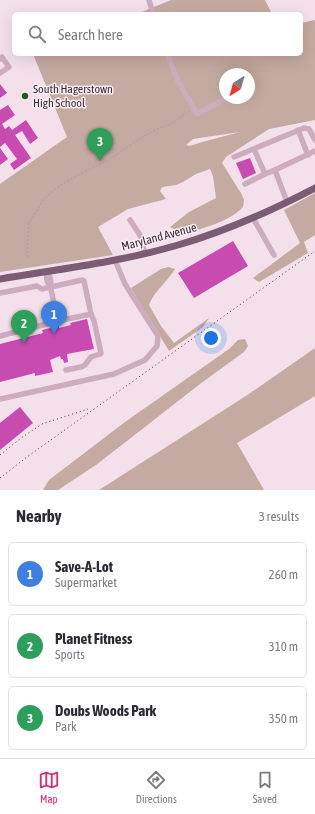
<!DOCTYPE html>
<style>
:root{--surface:#fff;--page:#f2f2f3;--text:#2b2b33;--muted:#7c7c81;--line:#e1e1e2;--accent:#db2777}
body{margin:0;font-family:"Asap Condensed",sans-serif;background:var(--page);color:var(--text)}
.compass{position:absolute;left:219px;top:68px;width:36px;height:36px;border-radius:50%;background:var(--surface);box-shadow:0 4px 16px #0002;rotate:216deg}
.you{position:absolute;left:211px;top:338px;width:14px;height:14px;margin:-10px;border:3px solid #fff;border-radius:50%;background:#1a73e8;box-shadow:0 0 0 6px #1a73e833}
.badge{display:grid;place-items:center;width:26px;height:26px;border-radius:50%;background:var(--accent);color:#fff;font-size:13px;font-weight:700}
.pin{position:absolute;translate:-50% -33px;filter:drop-shadow(0 1px 2px #0008)}
.pin::after{content:'';position:absolute;top:21px;width:14px;height:12px;background:inherit;clip-path:polygon(0 0,100% 0,50% 100%)}
.list{margin:0;padding:0;list-style:none}
h2{display:flex;justify-content:space-between;align-items:center;height:52px;margin:0;padding:0 16px;font-size:17px}
h2 small{font-size:13px;font-weight:400;color:var(--muted)}
.list li{display:grid;grid-template-columns:26px 1fr auto;gap:12px;align-items:center;box-sizing:border-box;height:64px;margin:0 8px 8px;padding:0 8px;border:1px solid var(--line);border-radius:6px}
.list b{display:block;font-size:15px;white-space:nowrap}
.list p{margin:0;font-size:13px;white-space:nowrap;color:var(--muted)}
.list em{font-size:13px;font-style:normal;color:var(--muted)}
.icon{flex:none;width:22px;height:22px;fill:none;stroke:currentColor;stroke-width:2;stroke-linecap:round;stroke-linejoin:round}
.map{position:relative;flex:none;width:315px;height:490px;overflow:hidden}
.search{position:absolute;background:var(--surface);box-shadow:0 4px 16px #0002;left:12px;right:12px;top:12px;height:44px;display:flex;align-items:center;gap:10px;box-sizing:border-box;padding:0 14px;border-radius:6px;color:var(--muted);font-size:15px}
.sheet{height:268px;background:var(--surface)}
nav{display:flex;justify-content:space-around;align-items:center;box-sizing:border-box;height:56px;border-top:1px solid var(--line);background:var(--surface);font-size:11px;color:var(--muted)}
nav a{display:grid;justify-items:center;gap:2px}
nav .on{color:var(--accent)}
.map>svg:first-child{display:block}
.green{fill:#c4aaa0;fill-rule:evenodd}
.building{fill:#c74bb1}
.lines{fill:none;stroke-linecap:round;stroke-linejoin:round}
.path{stroke:#b996ac;stroke-width:1;stroke-dasharray:2 2;stroke-linecap:butt}
.minor{stroke:#cdacbf;stroke-width:5.5}
.major{stroke:#7c5c73;stroke-width:7}
.rail{stroke:#3a2b36;stroke-width:1;stroke-dasharray:1 3;stroke-linecap:butt}
.poi-dot{fill:#1f5d1f;stroke:#fbedf4;stroke-width:1.5}
.labels{text-anchor:middle;dominant-baseline:central;stroke-width:3;stroke-linejoin:round;paint-order:stroke}
.poi-label{font-size:12px;fill:#3a2b36;stroke:#fbedf4;text-anchor:start}
.street-label{font-size:12px;fill:#3a2b36;stroke:#fbedf4}
</style>
<div class="map">
<svg width="315" height="490" viewBox="0 0 315 490">
<rect width="100%" height="100%" fill="#f4e0eb"/>
<g class="green">
<polygon points="171,0 265,0 272,14 137,14"/>
<path d="M315,20V120L269,129L226,157L222,163L241,193L244,200L243,207C229,222 203,228 184,234L170,227L189,212L216,198L213,176L210,169L196,174L183,182L176,185L162,187L160,191L166,199L128,209L98,227L113,255L0,272V184L67,137L33,54H301V23ZM225,74H249V98H225ZM240,132L206,141L189,146L186,145L193,139Z"/>
<polygon points="315,193 315,235 304,242 308,253 259,282 253,278 300,243 284,210"/>
<path d="M168,267L175,269C167,282 154,291 149,305L161,326L174,343L209,318L203,327L169,351L131,288L161,269Z"/>
<polygon points="245,339 248,346 244,352 200,384 96,465 58,490 43,490 49,480 125,422 229,349 238,340"/>
<polygon points="315,348 315,396 237,443 264,490 99,490 249,394"/>
</g>
<g class="building">
<polygon points="0,84 7,93 0,98"/>
<polygon points="8,105 15,115 2,124 5,129 9,126 12,130 26,120 38,138 30,144 22,131 15,135 31,158 14,170 10,164 17,159 5,143 0,147 0,110"/>
<polygon points="0,148 8,159 0,165"/>
<polygon points="250,158 256,173 243,179 236,163"/>
<polygon points="233,241 248,266 194,298 178,273"/>
<polygon points="87,319 94,349 67,354 68,362 64,363 63,359 61,359 60,356 50,360 53,372 35,376 35,373 0,382 0,344 43,333 42,330 59,326 59,328 71,325 70,323"/>
<polygon points="20,407 33,423 0,450 0,423"/>
</g>
<g class="lines">
<polyline class="path" points="28,257 27,250 29,223 43,200 56,188 74,177 107,161 144,136 159,128 171,124 190,111"/>
<g class="minor">
<polyline points="149,0 153,14"/>
<polyline points="167,54 177,79 197,114 227,98"/>
<polyline points="0,59 2,57 9,67 0,73"/>
<polyline points="298,130 308,155"/>
<polyline points="254,149 265,174 275,170"/>
<polyline points="234,157 304,128 309,129 315,140"/>
<polyline points="245,184 265,174"/>
<polyline points="287,202 275,170 315,151"/>
<polyline points="253,218 274,255"/>
<polyline points="130,220 140,235 145,254"/>
<polyline points="0,293 37,286 42,289 82,280 84,281 91,314 58,321"/>
<path d="M0,336L58,321L50,285C52,280 50,276 47,272C46,277 46,282 50,285"/>
<polyline points="66,370 81,367 85,365 91,357 100,354 101,353 94,321 91,314"/>
<polyline points="0,399 114,374 145,360 157,346 158,336 125,284 115,260"/>
</g>
<path class="major" d="M0,279C60,269 120,262 178,245C226,231 271,211 315,188"/>
<g class="rail">
<polyline points="0,455 21,438 42,424 88,409"/>
<polyline points="0,478 27,457 315,251"/>
</g>
</g>
<circle class="poi-dot" cx="25" cy="96" r="4"/>
<g class="labels">
<g class="poi-label">
<text x="33" y="89">South Hagerstown<tspan x="33" dy="14">High School</tspan></text>
</g>
<g class="street-label">
<text transform="translate(159 237) rotate(-15)">Maryland Avenue</text>
</g>
</g>
</svg>
<svg class="compass" viewBox="-18 -18 36 36"><path d="M0-13l5 13h-10z" fill="#e53935"/><path d="M0 13l5-13h-10z" fill="#7c7c81"/></svg>
<div class="you"></div>
<div class="pin badge" style="left:54px;top:334px;background:#3f7fe0">1</div>
<div class="pin badge" style="left:24px;top:343px;background:#2e9e5b">2</div>
<div class="pin badge" style="left:100px;top:161px;background:#2e9e5b">3</div>
<div class="search"><svg class="icon" aria-label="search" viewBox="0 0 24 24"><circle cx="10" cy="10" r="6"/><path d="M15 15l6 6"/></svg>Search here</div>
</div>
<section class="sheet">
<h2>Nearby<small>3 results</small></h2>
<ul class="list">
<li><span class="badge" style="background:#3f7fe0">1</span><div><b>Save-A-Lot</b><p>Supermarket</p></div><em>260 m</em></li>
<li><span class="badge" style="background:#2e9e5b">2</span><div><b>Planet Fitness</b><p>Sports</p></div><em>310 m</em></li>
<li><span class="badge" style="background:#2e9e5b">3</span><div><b>Doubs Woods Park</b><p>Park</p></div><em>350 m</em></li>
</ul>
</section>
<nav>
<a class="on"><svg class="icon" aria-label="map" viewBox="0 0 24 24"><path d="M3 6l6-2 6 2 6-2v14l-6 2-6-2-6 2zM9 4v14M15 6v14"/></svg>Map</a>
<a><svg class="icon" aria-label="directions" viewBox="0 0 24 24"><path d="M12 3l9 9-9 9-9-9zM9 14v-3h6M13 9l2 2-2 2"/></svg>Directions</a>
<a><svg class="icon" aria-label="saved" viewBox="0 0 24 24"><path d="M7 4h10v16l-5-4-5 4z"/></svg>Saved</a>
</nav>
